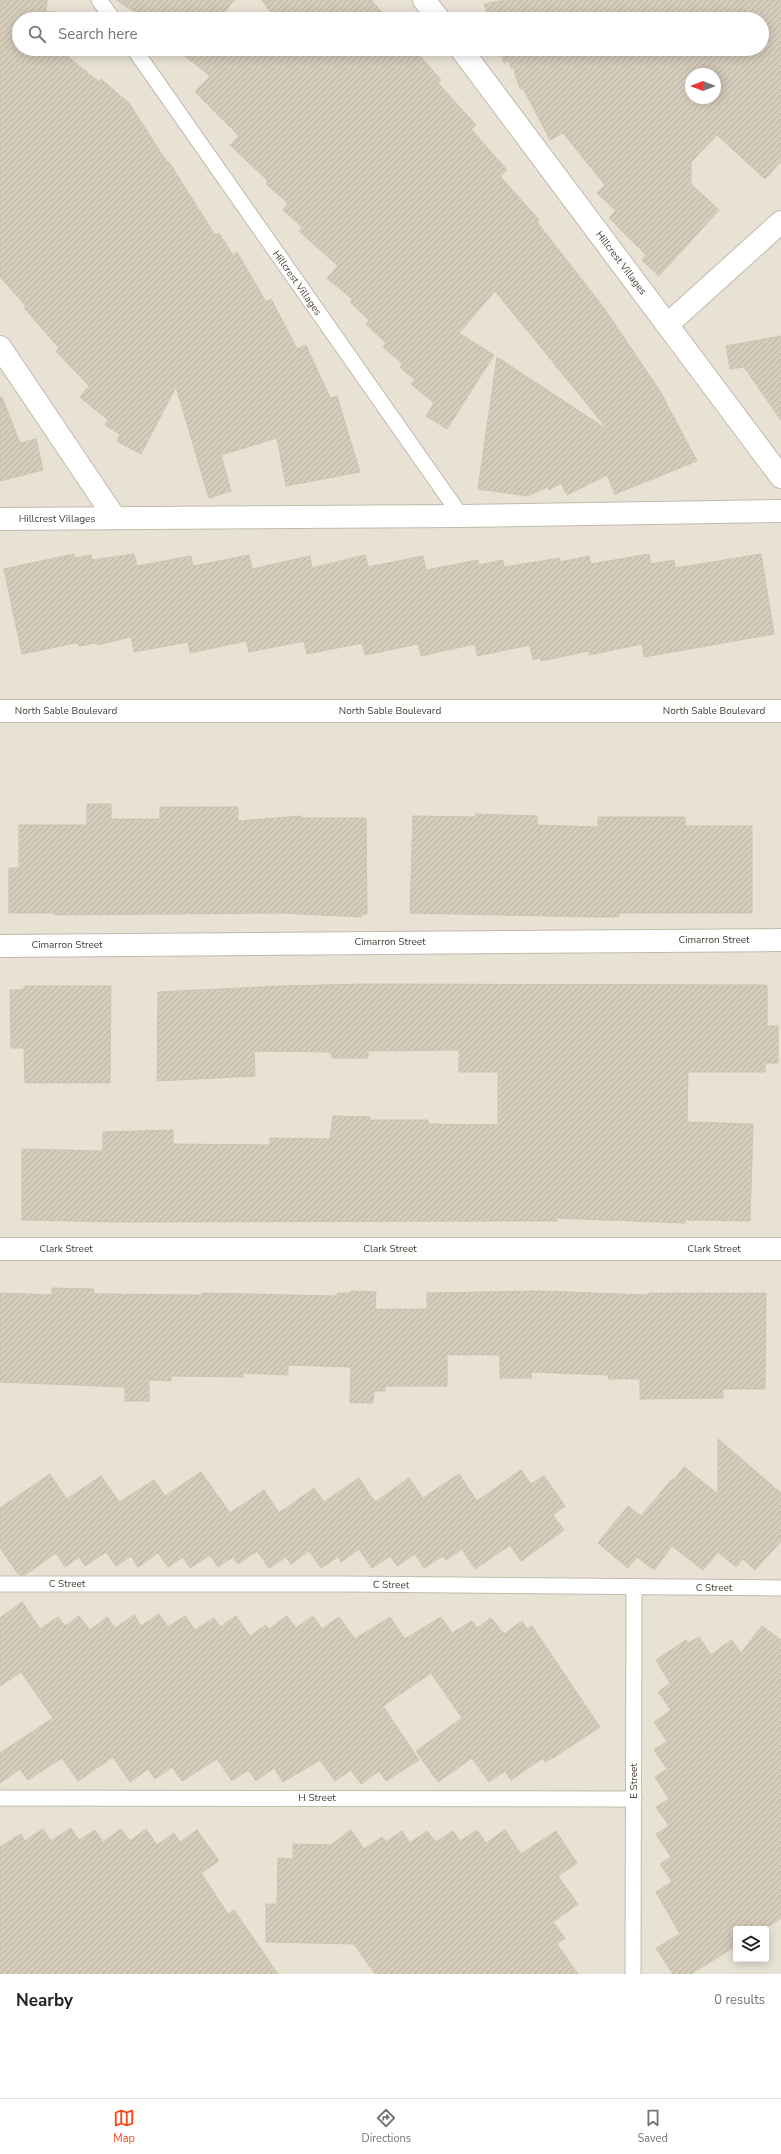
<!DOCTYPE html>
<style>
:root{--surface:#fff;--page:#f2f2f2;--text:#202124;--muted:#757577;--line:#e0e0e0;--accent:#fa4315}
body{margin:0;font-family:"Nunito Sans",sans-serif;background:var(--page);color:var(--text)}
.controls{position:absolute;right:12px;bottom:12px;display:grid;overflow:hidden;border-radius:4px;box-shadow:0 2px 10px #0003}
.controls button{width:36px;height:36px;display:grid;place-items:center;padding:0;border:0;border-bottom:1px solid var(--line);background:var(--surface);color:var(--text);font:20px sans-serif}
.compass{position:absolute;left:685px;top:68px;width:36px;height:36px;border-radius:50%;background:var(--surface);box-shadow:0 2px 10px #0003;rotate:270deg}
.list{margin:0;padding:0;list-style:none}
h2{display:flex;justify-content:space-between;align-items:center;height:52px;margin:0;padding:0 16px;font-size:17px}
h2 small{font-size:13px;font-weight:400;color:var(--muted)}
.icon{flex:none;width:22px;height:22px;fill:none;stroke:currentColor;stroke-width:2;stroke-linecap:round;stroke-linejoin:round}
.map{position:relative;flex:none;width:781px;height:1974px;overflow:hidden}
.search{position:absolute;background:var(--surface);box-shadow:0 2px 10px #0003;left:12px;right:12px;top:12px;height:44px;display:flex;align-items:center;gap:10px;box-sizing:border-box;padding:0 14px;border-radius:22px;color:var(--muted);font-size:15px}
.sheet{height:124px;background:var(--surface)}
nav{display:flex;justify-content:space-around;align-items:center;box-sizing:border-box;height:56px;border-top:1px solid var(--line);background:var(--surface);font-size:11px;color:var(--muted)}
nav a{display:grid;justify-items:center;gap:2px}
nav .on{color:var(--accent)}
.map>svg:first-child{display:block}
.residential{fill:#e7e2d4;fill-rule:evenodd}
.building{fill:url(#building-hatch);stroke:#cfc4ae;fill-rule:evenodd}
.lines{fill:none;stroke-linecap:round;stroke-linejoin:round}
.service-casing{stroke:#c1bbab;stroke-width:17}
.minor-casing{stroke:#c1bbab;stroke-width:24}
.tertiary-casing{stroke:#c1bbab;stroke-width:24}
.service{stroke:#fff;stroke-width:15}
.minor{stroke:#fff;stroke-width:22}
.tertiary{stroke:#fff;stroke-width:22}
.labels{text-anchor:middle;dominant-baseline:central;stroke-width:3.5;stroke-linejoin:round;paint-order:stroke}
.street-label{font-size:10px;fill:#464035;stroke:#fff}
</style>
<div class="map">
<svg width="781" height="1974" viewBox="0 0 781 1974">
<defs>
<pattern id="building-hatch" width="6" height="6" patternUnits="userSpaceOnUse"><rect width="6" height="6" fill="#d5ccbb"/><path d="M-1 1l2-2M0 6l6-6M5 7l2-2" fill="none" stroke="#b8b0a1"/></pattern>
</defs>
<rect width="100%" height="100%" fill="#f3f0e6"/>
<path class="residential" d="M0,0H781V1974H0ZM19,19H762V49H19ZM691,74H715V98H691ZM736,1929H766V1959H736Z"/>
<g class="building">
<polygon points="0,0 47,0 46,12 57,12 57,19 19,19 19,49 67,49 66,55 99,82 101,79 129,103 167,162 169,162 215,235 219,233 233,255 237,252 266,302 271,299 297,349 306,345 330,398 337,396 360,472 286,486 277,438 221,455 231,491 209,498 176,387 141,454 117,441 120,434 105,425 108,420 80,397 89,386 56,351 59,348 24,308 26,306 0,277"/>
<polygon points="116,0 234,0 219,19 146,19"/>
<polygon points="262,0 371,0 388,19 275,19"/>
<path d="M506,0H781V161L765,179L717,135L691,162V184L719,210L659,276L642,260L646,255L609,218L616,211L597,193L605,185L563,133L550,140L523,88L520,89L513,67L511,68L509,61L504,63L499,49H762V19H489L484,4ZM691,74H715V98H691Z"/>
<polygon points="176,49 414,49 441,80 438,83 476,125 471,129 507,170 500,176 539,220 537,222 604,308 660,391 697,461 615,494 607,475 567,495 561,483 549,490 547,487 528,496 478,489 497,357 608,430 495,291 459,333 494,355 447,429 426,416 434,403 411,384 415,380 400,367 403,364 383,347 386,343 366,324 369,320 350,302 353,300 327,278 338,266 299,231 302,227 283,210 288,203 266,184 268,181 230,145 239,136 195,92 210,76"/>
<polygon points="781,336 781,420 744,367 730,369 726,346"/>
<polygon points="0,397 2,397 20,443 36,439 43,470 0,481"/>
<polygon points="74,554 75,558 91,555 92,560 134,554 137,566 191,556 193,566 249,555 252,569 310,556 312,568 365,555 368,567 423,556 426,570 478,560 479,565 503,560 504,567 560,558 560,562 589,556 591,564 649,554 651,564 674,560 675,568 761,554 774,634 644,657 642,644 589,655 589,651 541,661 540,658 533,660 530,645 477,656 475,644 421,656 418,644 365,655 362,643 307,654 304,641 249,652 246,641 190,653 188,642 134,652 131,637 97,645 96,643 79,646 78,643 75,643 22,654 4,569"/>
<polygon points="87,804 111,804 111,819 160,819 160,807 238,807 238,821 301,816 301,818 366,818 367,914 362,914 362,917 282,913 55,915 55,913 9,913 9,868 19,868 19,825 87,825"/>
<polygon points="476,814 537,816 537,825 598,827 598,817 685,817 685,826 752,826 752,913 619,913 619,917 594,917 410,913 413,816 475,817"/>
<polygon points="366,984 767,985 767,1026 778,1026 778,1063 765,1063 765,1072 688,1072 687,1122 753,1124 750,1221 685,1220 685,1223 557,1218 557,1221 492,1221 124,1222 22,1220 22,1149 103,1151 103,1132 173,1130 173,1144 270,1145 270,1138 330,1139 333,1116 370,1117 370,1120 428,1120 428,1124 498,1125 498,1072 459,1072 459,1050 368,1051 368,1058 332,1058 331,1052 254,1051 255,1076 157,1081 158,992 281,986"/>
<polygon points="24,986 111,986 110,1083 25,1083 24,1048 11,1048 10,990 24,990"/>
<polygon points="52,1288 94,1289 94,1294 202,1295 202,1293 337,1296 337,1293 351,1293 351,1291 376,1292 375,1309 427,1309 427,1293 539,1291 649,1295 649,1293 766,1293 765,1389 723,1389 723,1398 640,1399 640,1379 608,1379 609,1375 531,1372 532,1378 500,1378 500,1355 447,1355 447,1386 385,1386 385,1391 374,1391 373,1403 350,1403 351,1367 288,1365 288,1375 243,1373 243,1377 171,1376 171,1381 149,1380 149,1401 125,1401 125,1387 0,1382 0,1293 52,1295"/>
<polygon points="718,1439 781,1493 781,1541 755,1570 743,1559 736,1567 718,1552 703,1570 672,1546 654,1570 637,1557 628,1568 598,1543 628,1506 641,1516 672,1479 674,1480 684,1467 718,1494"/>
<polygon points="521,1470 531,1484 544,1476 565,1506 553,1515 564,1530 521,1561 510,1545 475,1569 462,1549 446,1560 443,1556 424,1568 415,1554 397,1566 390,1556 372,1568 359,1549 341,1562 338,1557 321,1568 309,1551 291,1564 286,1557 269,1568 257,1551 238,1564 233,1557 218,1567 210,1555 190,1568 183,1557 168,1567 158,1553 138,1567 131,1556 116,1566 106,1552 85,1566 79,1557 65,1567 56,1553 25,1575 19,1575 0,1548 0,1508 50,1474 67,1499 101,1476 119,1502 154,1480 165,1496 201,1472 230,1513 264,1490 279,1513 314,1488 324,1502 359,1478 375,1502 409,1478 423,1498 459,1474 477,1501"/>
<polygon points="22,1602 40,1629 58,1617 65,1626 79,1616 90,1630 107,1617 115,1628 134,1615 141,1626 159,1614 168,1627 185,1616 195,1630 214,1618 220,1627 236,1616 250,1636 266,1625 269,1629 287,1616 296,1628 313,1616 322,1629 339,1617 355,1639 390,1617 405,1639 441,1617 452,1633 472,1621 477,1628 491,1618 504,1634 522,1621 527,1629 532,1626 600,1727 553,1758 545,1762 543,1758 511,1780 505,1771 489,1782 472,1758 438,1782 416,1751 462,1718 431,1673 383,1706 419,1760 386,1781 379,1771 361,1784 351,1770 335,1781 320,1760 283,1782 274,1768 256,1781 248,1770 232,1781 217,1759 182,1781 172,1767 155,1779 148,1769 130,1782 113,1757 78,1781 62,1758 28,1780 20,1769 0,1783 0,1753 53,1718 21,1672 0,1686 0,1618"/>
<polygon points="762,1626 781,1640 781,1918 764,1929 736,1929 736,1946 691,1974 673,1974 656,1948 680,1934 656,1892 672,1882 660,1864 671,1857 656,1834 669,1826 656,1807 669,1799 655,1777 667,1769 654,1750 667,1741 654,1722 671,1710 658,1692 670,1683 656,1660 686,1640 688,1643 699,1637 711,1655 731,1640 741,1653"/>
<polygon points="71,1828 79,1840 95,1830 103,1842 121,1829 130,1841 146,1829 157,1845 174,1833 180,1842 197,1830 219,1861 201,1873 228,1914 234,1910 278,1974 0,1974 0,1847 21,1834 25,1841 43,1829 51,1841"/>
<polygon points="351,1830 364,1849 382,1837 386,1842 402,1831 410,1843 427,1831 436,1842 453,1831 460,1841 477,1830 486,1843 505,1830 521,1854 556,1831 577,1863 558,1876 578,1904 553,1922 565,1938 557,1944 578,1974 375,1974 354,1944 266,1942 266,1904 277,1904 278,1858 293,1859 293,1844 331,1845"/>
</g>
<g class="lines">
<g class="service-casing">
<g id="service">
<polyline points="99,0 113,19"/>
<polyline points="134,49 461,516"/>
<polyline points="0,1584 345,1584 781,1588"/>
<polyline points="0,1798 634,1799"/>
<polyline points="633,1974 634,1587"/>
</g>
</g>
<g class="minor-casing">
<g id="minor">
<polyline points="424,0 439,19"/>
<polyline points="461,49 781,477"/>
<polyline points="667,325 781,222"/>
<polyline points="0,347 115,518"/>
<polyline points="0,519 461,516 781,511"/>
<polyline points="0,946 781,940"/>
<polyline points="0,1249 781,1249"/>
</g>
</g>
<g class="tertiary-casing">
<polyline id="tertiary" points="0,711 781,711"/>
</g>
<use href="#service" class="service"/>
<use href="#minor" class="minor"/>
<use href="#tertiary" class="tertiary"/>
</g>
<g class="labels">
<g class="street-label">
<text transform="translate(621 263) rotate(53)">Hillcrest Villages</text>
<text transform="translate(297 283) rotate(55)">Hillcrest Villages</text>
<text x="57" y="519">Hillcrest Villages</text>
<text x="66" y="711">North Sable Boulevard</text>
<text x="390" y="711">North Sable Boulevard</text>
<text x="714" y="711">North Sable Boulevard</text>
<text x="714" y="940">Cimarron Street</text>
<text x="390" y="942">Cimarron Street</text>
<text x="67" y="945">Cimarron Street</text>
<text x="66" y="1249">Clark Street</text>
<text x="390" y="1249">Clark Street</text>
<text x="714" y="1249">Clark Street</text>
<text x="67" y="1584">C Street</text>
<text transform="translate(391 1585) rotate(1)">C Street</text>
<text x="714" y="1588">C Street</text>
<text transform="translate(634 1781) rotate(-90)">E Street</text>
<text x="317" y="1798">H Street</text>
</g>
</g>
</svg>
<div class="controls">
<button><svg class="icon" aria-label="layers" viewBox="0 0 24 24"><path d="M12 4l9 5-9 5-9-5zM3 14l9 5 9-5"/></svg></button>
</div>
<svg class="compass" viewBox="-18 -18 36 36"><path d="M0-13l5 13h-10z" fill="#e53935"/><path d="M0 13l5-13h-10z" fill="#757577"/></svg>
<div class="search"><svg class="icon" aria-label="search" viewBox="0 0 24 24"><circle cx="10" cy="10" r="6"/><path d="M15 15l6 6"/></svg>Search here</div>
</div>
<section class="sheet">
<h2>Nearby<small>0 results</small></h2>
<ul class="list">
</ul>
</section>
<nav>
<a class="on"><svg class="icon" aria-label="map" viewBox="0 0 24 24"><path d="M3 6l6-2 6 2 6-2v14l-6 2-6-2-6 2zM9 4v14M15 6v14"/></svg>Map</a>
<a><svg class="icon" aria-label="directions" viewBox="0 0 24 24"><path d="M12 3l9 9-9 9-9-9zM9 14v-3h6M13 9l2 2-2 2"/></svg>Directions</a>
<a><svg class="icon" aria-label="saved" viewBox="0 0 24 24"><path d="M7 4h10v16l-5-4-5 4z"/></svg>Saved</a>
</nav>
